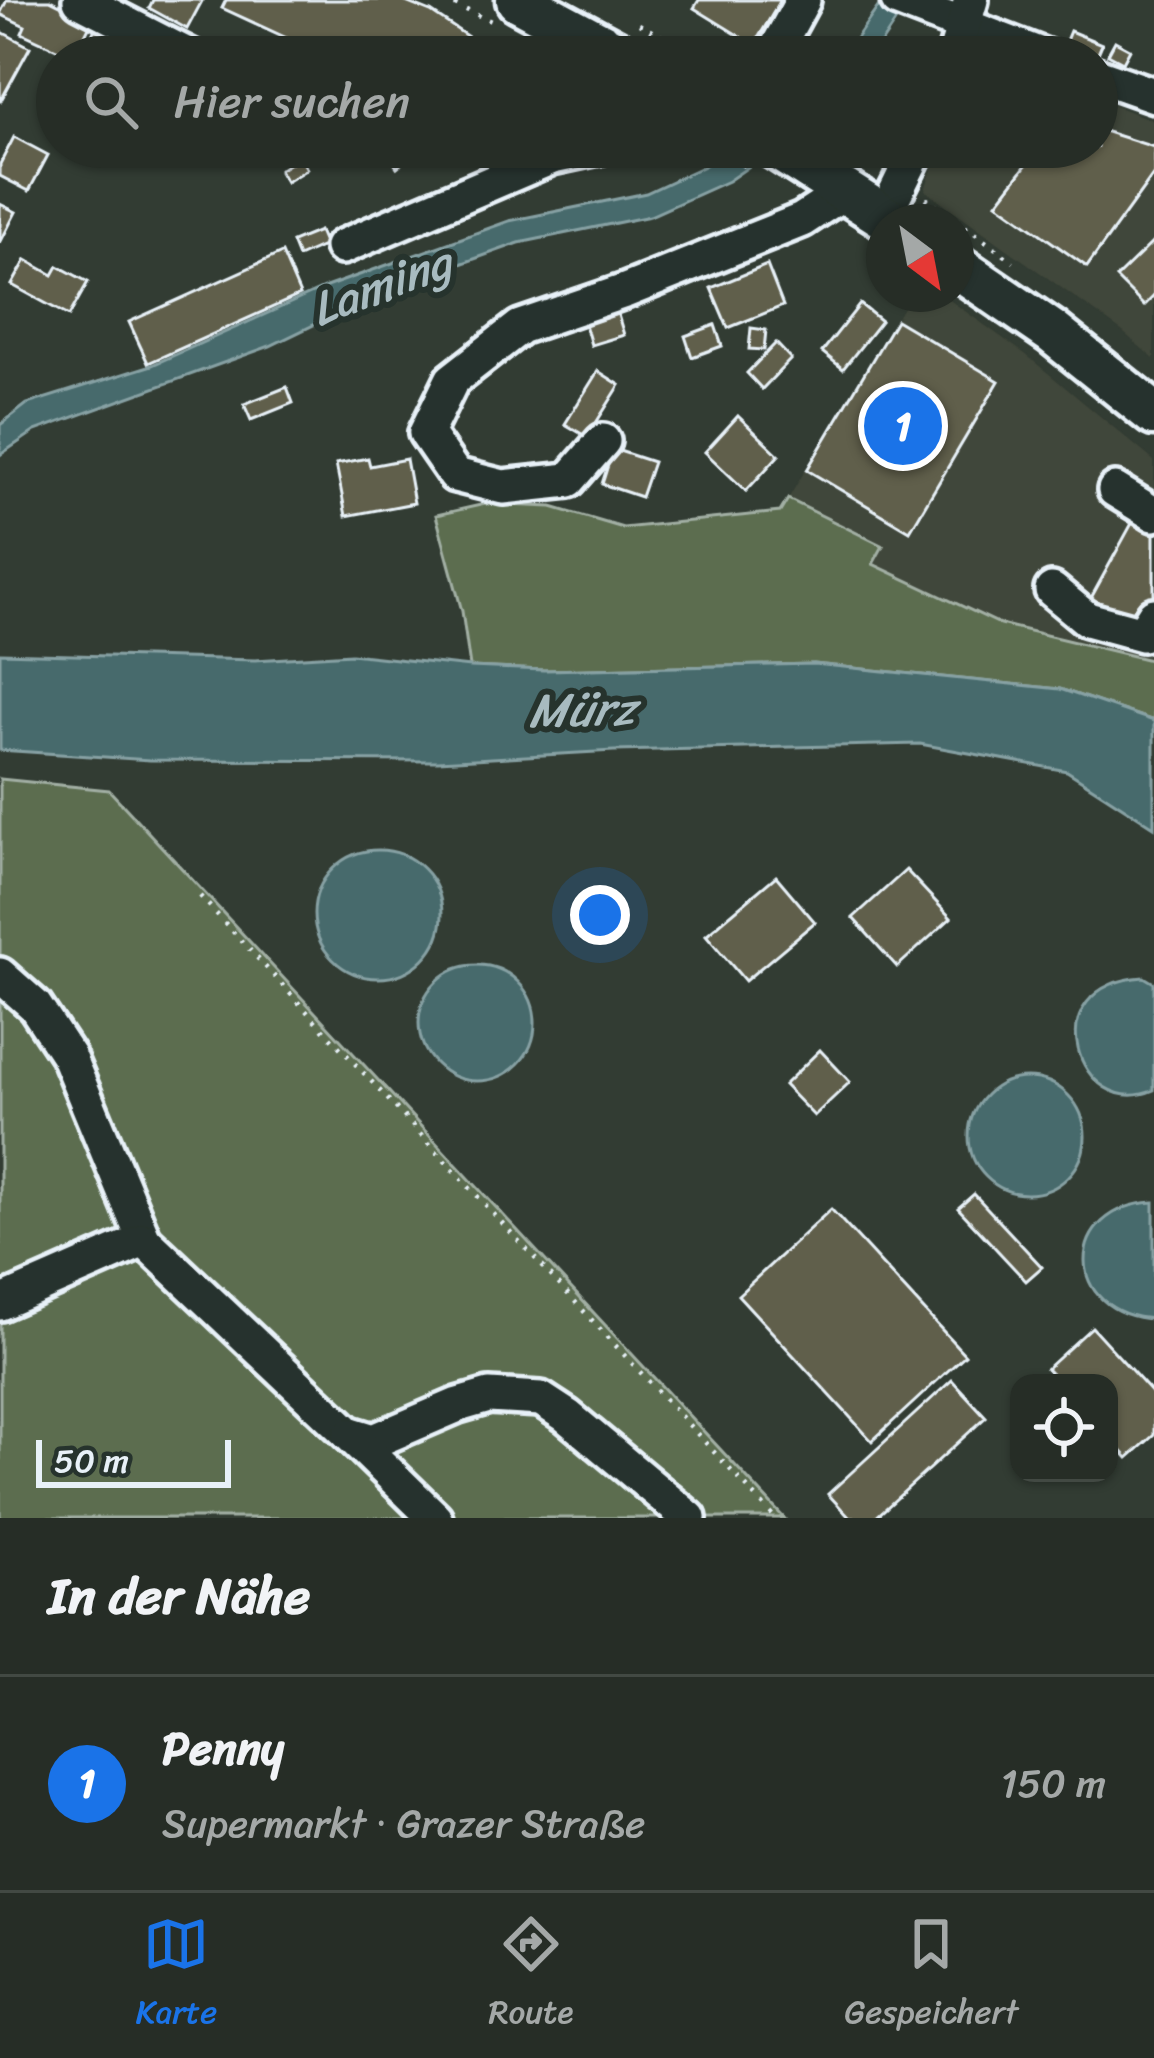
<!DOCTYPE html>
<html lang="de">
<meta charset="utf-8">
<style>
:root{--surface:#262d26;--page:#323932;--text:#f1f3f6;--muted:#a4a8a7;--line:#424943;--accent:#1a73e8}
body{margin:0;font-family:Sriracha,sans-serif;background:var(--page);color:var(--text)}
.controls{position:absolute;right:36px;bottom:36px;display:grid;overflow:hidden;border-radius:24px;box-shadow:0 3px 9px #0004}
.controls button{width:108px;height:108px;display:grid;place-items:center;padding:0;border:0;border-bottom:3px solid var(--line);background:var(--surface);color:var(--text);font:60px sans-serif}
.compass{position:absolute;left:866px;top:204px;width:108px;height:108px;border-radius:50%;background:var(--surface);box-shadow:0 3px 9px #0004;rotate:148deg}
.scale{position:absolute;left:36px;bottom:30px;width:195px;box-sizing:border-box;padding-left:12px;border:6px solid #e8f1f8;border-top:0;font-size:33px;line-height:42px;white-space:nowrap;color:#e8f1f8;-webkit-text-stroke:9px #26332d;paint-order:stroke}
.you{position:absolute;left:600px;top:915px;width:42px;height:42px;margin:-30px;border:9px solid #fff;border-radius:50%;background:#1a73e8;box-shadow:0 0 0 18px #1a73e833}
.badge{display:grid;place-items:center;width:78px;height:78px;border-radius:50%;background:var(--accent);color:#fff;font-size:39px;font-weight:700}
.pin{position:absolute;translate:-50% -50%;border:6px solid #fff;box-shadow:0 3px 12px #0006}
.list{margin:0;padding:0;list-style:none}
h2{display:flex;justify-content:space-between;align-items:center;height:156px;margin:0;padding:0 48px;font-size:51px}
h2 small{font-size:39px;font-weight:400;color:var(--muted)}
.list li{display:grid;grid-template-columns:78px 1fr auto;gap:36px;align-items:center;box-sizing:border-box;height:216px;padding:0 48px;border-top:3px solid var(--line)}
.list b{display:block;font-size:45px;white-space:nowrap}
.list p{margin:0;font-size:39px;white-space:nowrap;color:var(--muted)}
.list em{font-size:39px;font-style:normal;color:var(--muted)}
.icon{flex:none;width:66px;height:66px;fill:none;stroke:currentColor;stroke-width:2;stroke-linecap:round;stroke-linejoin:round}
.map{position:relative;flex:none;width:1154px;height:1518px;overflow:hidden}
.search{position:absolute;background:var(--surface);box-shadow:0 3px 9px #0004;left:36px;right:36px;top:36px;height:132px;display:flex;align-items:center;gap:30px;box-sizing:border-box;padding:0 42px;border-radius:66px;color:var(--muted);font-size:45px}
.sheet{height:372px;background:var(--surface)}
nav{display:flex;justify-content:space-around;align-items:center;box-sizing:border-box;height:168px;border-top:3px solid var(--line);background:var(--surface);font-size:33px;color:var(--muted)}
nav a{display:grid;justify-items:center;gap:6px}
nav .on{color:var(--accent)}
.map>svg:first-child{display:block}
.built{fill:#40463a}
.green{fill:#5b6d50;stroke:#a2afa4;stroke-width:3}
.water{fill:#476b6c;stroke:#87a1a4;stroke-width:3}
.building{fill:#605f4b;stroke:#e8f1f8;stroke-width:3}
.lines{fill:none;stroke-linecap:round;stroke-linejoin:round}
.minor-casing{stroke:#e8f1f8;stroke-width:42}
.major-casing{stroke:#e8f1f8;stroke-width:51}
.path{stroke:#e8f1f8;stroke-width:4.5;stroke-dasharray:3 9;stroke-linecap:butt}
.minor{stroke:#26332d;stroke-width:33}
.major{stroke:#26332d;stroke-width:42}
.labels{text-anchor:middle;dominant-baseline:central;stroke-width:12;stroke-linejoin:round;paint-order:stroke}
.water-label{font-size:48px;font-style:italic;fill:#a8bbc0;stroke:#26332d}
</style>
<div class="map">
<svg width="1154" height="1518" viewBox="0 0 1154 1518">
<rect width="100%" height="100%" fill="#323c33"/>
<filter id="ink" filterUnits="userSpaceOnUse"><feTurbulence type="fractalNoise" baseFrequency=".00833" numOctaves="2"/><feDisplacementMap in="SourceGraphic" scale="24" xChannelSelector="R" yChannelSelector="G"/><feConvolveMatrix kernelMatrix="1 2 1 2 8 2 1 2 1" color-interpolation-filters="sRGB"/></filter>
<g filter="url(#ink)">
<g class="built">
<polygon points="1097,99 1154,121 1154,359 1123,332 925,190 939,147 1097,147"/>
<polygon points="911,294 941,294 1025,354 1154,461 1154,661 1000,624 925,591 873,564 882,545 788,499"/>
</g>
<g class="green">
<polygon points="788,499 883,546 873,564 1000,624 1154,661 1154,721 1060,689 814,664 544,670 470,667 462,611 436,515 485,504 552,507 623,528 780,512"/>
<polygon points="0,779 109,790 784,1518 0,1518"/>
</g>
<g class="water">
<polygon points="883,0 910,0 872,57 843,57"/>
<polygon points="734,147 777,147 728,181 650,216 519,243 382,292 270,346 35,431 0,455 0,425 27,404 152,365 326,287 509,221 646,193 704,166"/>
<polygon points="0,653 255,660 351,654 470,667 544,670 814,664 1060,689 1154,721 1154,827 1067,771 920,744 614,751 438,761 150,760 0,750"/>
<circle cx="378" cy="914" r="64"/>
<circle cx="477" cy="1023" r="58"/>
<path d="M1144,977L1154,983V1090C1079,1123 1030,985 1144,977Z"/>
<circle cx="1027" cy="1136" r="58"/>
<path d="M1154,1202V1319C1062,1314 1062,1207 1154,1202Z"/>
</g>
<g class="building">
<polygon points="7,0 50,0 92,21 74,57 22,33 25,26 0,14"/>
<polygon points="153,0 201,0 202,1 187,29 149,8"/>
<polygon points="226,0 401,0 431,12 498,57 328,57 222,8"/>
<polygon points="699,0 781,0 754,45 694,8"/>
<polygon points="97,24 129,39 120,57 111,57 87,46"/>
<polygon points="0,31 30,47 0,102"/>
<polygon points="1070,31 1102,44 1097,56 1065,43"/>
<polygon points="1115,41 1130,49 1123,62 1108,54"/>
<polygon points="1097,129 1154,147 1154,174 1087,267 997,203 1040,147 1097,147"/>
<polygon points="14,137 48,155 29,191 0,176 0,164"/>
<polygon points="232,147 271,147 264,162"/>
<polygon points="301,147 329,147 323,159"/>
<polygon points="383,147 422,147 397,167"/>
<polygon points="300,157 307,169 286,182 279,170"/>
<polygon points="0,204 16,212 0,243"/>
<polygon points="319,231 325,245 298,257 292,242"/>
<polygon points="1154,241 1154,296 1144,306 1116,278"/>
<polygon points="282,253 300,295 148,363 129,322"/>
<polygon points="26,260 53,275 58,266 88,282 69,316 12,285"/>
<polygon points="767,265 783,306 728,328 711,288"/>
<polygon points="860,304 881,321 843,369 822,352"/>
<polygon points="615,305 624,335 591,345 582,314"/>
<polygon points="896,320 999,381 910,531 807,470"/>
<polygon points="715,325 722,346 692,357 685,336"/>
<polygon points="751,328 766,330 764,350 749,349"/>
<polygon points="776,343 791,359 762,389 747,373"/>
<polygon points="598,371 620,385 587,437 565,424"/>
<polygon points="287,387 293,403 251,420 244,404"/>
<polygon points="738,416 779,455 746,491 705,452"/>
<polygon points="613,449 653,462 641,497 602,484"/>
<polygon points="368,458 370,466 406,459 414,503 346,516 336,464"/>
<polygon points="1136,516 1154,526 1154,602 1141,626 1091,598"/>
<polygon points="906,870 951,918 897,967 853,918"/>
<polygon points="776,876 815,922 745,981 706,935"/>
<polygon points="820,1050 850,1082 814,1116 784,1085"/>
<polygon points="974,1194 1042,1267 1026,1281 958,1208"/>
<polygon points="831,1209 965,1355 872,1441 738,1295"/>
<polygon points="1092,1327 1154,1395 1154,1435 1128,1458 1109,1437 1109,1383 1060,1383 1046,1369"/>
<polygon points="952,1380 986,1417 875,1518 850,1518 828,1494"/>
</g>
<g class="lines">
<g class="minor-casing">
<g id="minor">
<polyline points="80,0 191,57"/>
<polyline points="898,0 1046,57"/>
<polyline points="772,57 803,0"/>
<polyline points="954,57 971,0"/>
<polyline points="1097,75 1154,95"/>
<polyline points="884,216 918,147"/>
<polyline points="342,247 552,157 599,147"/>
<polyline points="603,441 569,480 503,487 455,475 426,433 452,380 520,327 625,291 802,220 846,191"/>
<polyline points="1115,490 1154,514"/>
<polyline points="1052,590 1087,619 1142,634 1154,615"/>
<polyline points="0,975 35,1006 68,1056 144,1240"/>
<polyline points="0,1303 144,1240 348,1433 374,1441 458,1405 489,1396 541,1399 567,1416 689,1518"/>
<polyline points="350,1435 435,1518"/>
</g>
</g>
<g class="major-casing">
<g id="major">
<polyline points="518,0 624,57"/>
<polyline points="775,147 893,222"/>
<polyline points="956,266 1052,332 1154,414"/>
</g>
</g>
<g class="path">
<polyline points="444,0 493,22"/>
<polyline points="639,24 699,57"/>
<polyline points="710,147 746,167"/>
<polyline points="852,147 877,164"/>
<polyline points="926,198 1014,262"/>
<polyline points="200,896 775,1518"/>
</g>
<use href="#minor" class="minor"/>
<use href="#major" class="major"/>
</g>
</g>
<g class="labels">
<g class="water-label">
<text transform="translate(381 285) rotate(-21)">Laming</text>
<text transform="translate(582 709) rotate(-2)">Mürz</text>
</g>
</g>
</svg>
<div class="controls">
<button><svg class="icon" aria-label="locate" viewBox="0 0 24 24"><circle cx="12" cy="12" r="6"/><path d="M12 2v4M12 18v4M2 12h4M18 12h4"/></svg></button>
</div>
<svg class="compass" viewBox="-18 -18 36 36"><path d="M0-13l5 13h-10z" fill="#e53935"/><path d="M0 13l5-13h-10z" fill="#a4a8a7"/></svg>
<div class="scale">50 m</div>
<div class="you"></div>
<div class="pin badge" style="left:903px;top:426px">1</div>
<div class="search"><svg class="icon" aria-label="search" viewBox="0 0 24 24"><circle cx="10" cy="10" r="6"/><path d="M15 15l6 6"/></svg>Hier suchen</div>
</div>
<section class="sheet">
<h2>In der Nähe<small></small></h2>
<ul class="list">
<li><span class="badge">1</span><div><b>Penny</b><p>Supermarkt · Grazer Straße</p></div><em>150 m</em></li>
</ul>
</section>
<nav>
<a class="on"><svg class="icon" aria-label="map" viewBox="0 0 24 24"><path d="M3 6l6-2 6 2 6-2v14l-6 2-6-2-6 2zM9 4v14M15 6v14"/></svg>Karte</a>
<a><svg class="icon" aria-label="directions" viewBox="0 0 24 24"><path d="M12 3l9 9-9 9-9-9zM9 14v-3h6M13 9l2 2-2 2"/></svg>Route</a>
<a><svg class="icon" aria-label="saved" viewBox="0 0 24 24"><path d="M7 4h10v16l-5-4-5 4z"/></svg>Gespeichert</a>
</nav>
